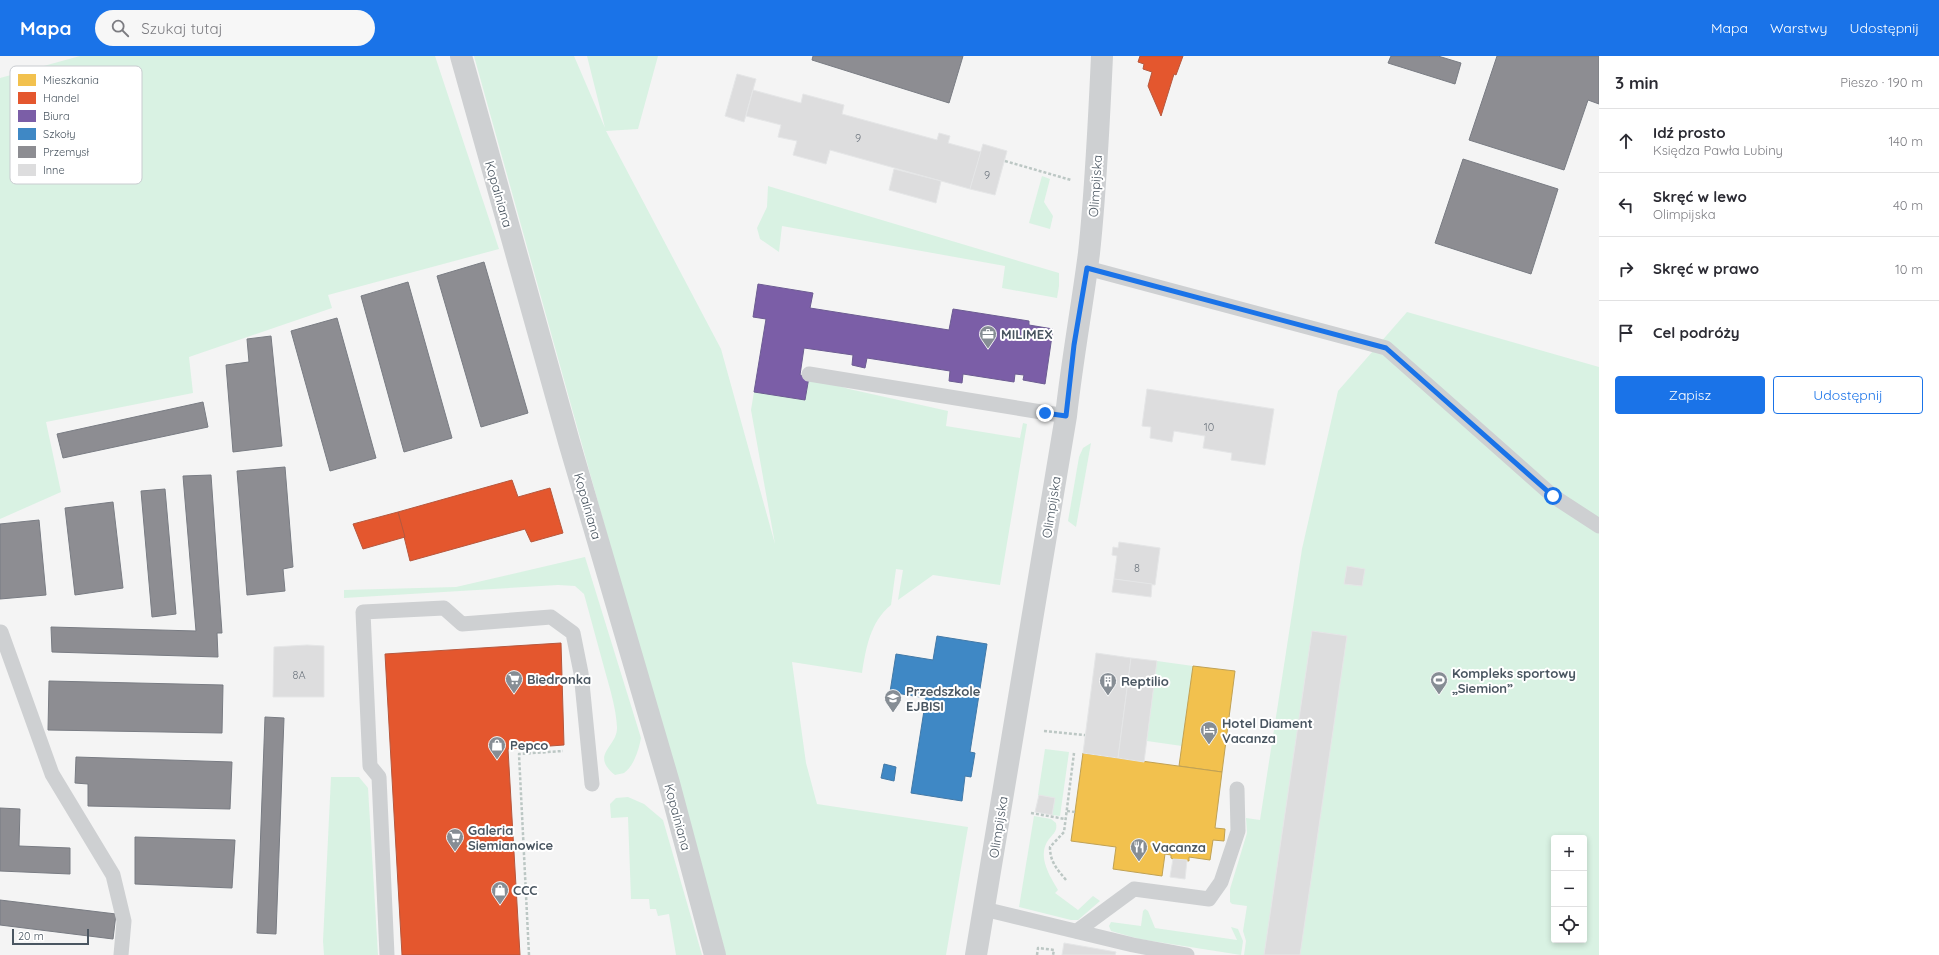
<!DOCTYPE html>
<html lang="pl">
<meta charset="utf-8">
<style>
:root{--surface:#fff;--page:#f7f7f7;--text:#2b2b33;--muted:#7c7c81;--line:#e1e1e2;--accent:#1a73e8}
body{margin:0;font-family:Quicksand,sans-serif;background:var(--page);color:var(--text)}
.controls{position:absolute;right:12px;bottom:12px;display:grid;overflow:hidden;border-radius:4px;box-shadow:0 2px 6px #0003}
.controls button{width:36px;height:36px;display:grid;place-items:center;padding:0;border:0;border-bottom:1px solid var(--line);background:var(--surface);color:var(--text);font:20px sans-serif}
.scale{position:absolute;left:12px;bottom:10px;width:77px;box-sizing:border-box;padding-left:4px;border:2px solid #4a5661;border-top:0;font-size:11px;line-height:14px;white-space:nowrap;color:#4a5661;-webkit-text-stroke:3px #fff;paint-order:stroke}
.stop{position:absolute;width:12px;height:12px;margin:-9px;border:3px solid #1a73e8;border-radius:50%;background:#fff}
.stop.end{background:#1a73e8;border-color:#fff;box-shadow:0 1px 4px #0008}
.list{margin:0;padding:0;list-style:none}
h2{display:flex;justify-content:space-between;align-items:center;height:52px;margin:0;padding:0 16px;font-size:17px}
h2 small{font-size:13px;font-weight:400;color:var(--muted)}
.list li{display:grid;grid-template-columns:26px 1fr auto;gap:12px;align-items:center;box-sizing:border-box;height:64px;padding:0 16px;border-top:1px solid var(--line)}
.list b{display:block;font-size:15px;white-space:nowrap}
.list p{margin:0;font-size:13px;white-space:nowrap;color:var(--muted)}
.list em{font-size:13px;font-style:normal;color:var(--muted)}
.actions{display:flex;gap:8px;padding:12px 16px}
.actions a{flex:1;padding:9px 0;border:1px solid var(--accent);border-radius:4px;text-align:center;font-size:14px;color:var(--accent)}
.actions .main{background:var(--accent);color:#fff}
.icon{flex:none;width:22px;height:22px;fill:none;stroke:currentColor;stroke-width:2;stroke-linecap:round;stroke-linejoin:round}
.map{position:relative;flex:none;width:1599px;height:899px;overflow:hidden}
header{display:flex;align-items:center;gap:24px;box-sizing:border-box;height:56px;padding:0 20px;background:var(--accent);color:#fff}
header strong{font-size:19px}
nav{display:flex;gap:22px;margin-inline-start:auto;font-size:14px}
.search{width:280px;height:36px;background:var(--page);display:flex;align-items:center;gap:10px;box-sizing:border-box;padding:0 14px;border-radius:22px;color:var(--muted);font-size:15px}
main{display:flex}
aside{flex:1;background:var(--surface)}
.map>svg:first-child{display:block}
.green{fill:#d9f2e3;fill-rule:evenodd}
.homes{fill:#f2c14e;stroke:#c0a154}
.shops{fill:#e4572e;stroke:#b6573d}
.offices{fill:#7b5ea7;stroke:#6c5c92}
.schools{fill:#3f88c5;stroke:#4279a7}
.industry{fill:#8d8d92;stroke:#797c83}
.building{fill:#ddddde;stroke:#e5e6e7}
.lines{fill:none;stroke-linecap:round;stroke-linejoin:round}
.path{stroke:#bcc7c4;stroke-width:2.5;stroke-dasharray:3 2;stroke-linecap:butt}
.lane{stroke:#ced0d2;stroke-width:15}
.street{stroke:#ced0d2;stroke-width:22}
.route{stroke:#1a73e8;stroke-width:5}
.labels{text-anchor:middle;dominant-baseline:central;stroke-width:4;stroke-linejoin:round;paint-order:stroke}
.number-label{font-size:11px;fill:#707881}
.street-label{font-size:13px;fill:#4a5661;stroke:#fff}
.poi-label{font-size:13px;font-weight:bold;fill:#4a5661;stroke:#fff;text-anchor:start}
.key{fill:#fff;stroke:#c9ccd0;stroke-width:1}
.key-label{font-size:11px;fill:#4a5661}
</style>
<header>
<strong>Mapa</strong>
<div class="search"><svg class="icon" aria-label="search" viewBox="0 0 24 24"><circle cx="10" cy="10" r="6"/><path d="M15 15l6 6"/></svg>Szukaj tutaj</div>
<nav><a>Mapa</a><a>Warstwy</a><a>Udostępnij</a></nav>
</header>
<main>
<div class="map">
<svg width="1599" height="899" viewBox="0 0 1599 899">
<rect width="100%" height="100%" fill="#f4f4f4"/>
<g class="green">
<polygon points="80,0 435,0 499,193 328,239 332,252 189,301 193,337 46,366 61,436 0,463 0,22"/>
<path d="M474,0H574L605,72L587,0H658L638,73L606,75L721,293L775,488L751,354L754,336L805,344L809,321L849,333L948,355L946,370L1020,382L1023,367L1027,368L1000,529L933,519L898,544L903,514L896,513L891,549C870,566 866,592 862,617L792,606L806,707L817,748L968,771L946,899H726L616,511Z"/>
<polygon points="1042,120 1050,123 1044,146 1053,160 1050,173 1029,167"/>
<polygon points="768,130 1059,217 1059,230 1057,242 1002,232 1005,210 782,170 779,196 760,183 757,172 767,151"/>
<path d="M1407,256L1599,311V899H1244L1246,885L1243,875L1247,850L1232,848L1230,846V833L1247,777L1246,762L1260,764L1302,493L1338,335ZM1554,782H1584V884H1554Z"/>
<polygon points="1091,387 1076,471 1068,465 1079,401 1083,392"/>
<path d="M585,501L641,682C639,693 634,710 624,717C622,718 617,718 615,719C589,698 618,691 617,671C616,652 610,633 605,615C598,589 591,564 584,538L575,530L558,529L344,542V534L456,531Z"/>
<polygon points="1157,605 1193,610 1182,690 1147,685"/>
<polygon points="1045,693 1069,696 1060,760 1052,759 1055,742 1038,739"/>
<polygon points="331,721 359,721 368,732 378,899 324,899 323,885"/>
<polygon points="628,741 644,748 663,764 702,899 676,899 669,858 658,860 656,853 650,853 649,843 631,843 628,761 611,762 610,748 616,742"/>
<path d="M1034,760L1051,763L1056,767C1058,776 1052,778 1047,786C1038,802 1050,820 1058,834L1055,837L1078,854L1093,840L1100,845L1078,864H1071L1019,851Z"/>
<polygon points="1145,853 1148,855 1155,872 1237,884 1231,871 1238,873 1243,885 1241,899 1139,883 1111,875 1109,870 1111,866 1141,870 1143,855"/>
</g>
<g class="homes">
<polygon points="1193,610 1235,615 1222,716 1179,710"/>
<polygon points="1083,697 1222,716 1215,772 1225,773 1224,785 1213,784 1210,804 1189,801 1189,805 1173,803 1171,802 1171,799 1165,798 1162,820 1113,813 1116,791 1071,785"/>
</g>
<g class="shops">
<polygon points="1140,0 1183,0 1176,19 1174,18 1161,60 1148,30 1152,16 1143,13 1144,8 1138,6"/>
<polygon points="512,424 518,441 550,432 563,477 531,486 525,473 410,505 398,456"/>
<polygon points="398,456 405,481 363,493 353,468"/>
<polygon points="561,587 564,689 508,693 520,899 402,899 385,598"/>
</g>
<polygon class="offices" points="758,228 813,237 810,252 949,274 953,253 1029,265 1029,269 1053,273 1045,328 1023,324 1024,319 1015,318 1014,326 963,318 962,327 949,325 950,315 867,302 865,312 852,309 853,299 804,292 800,319 809,321 805,344 754,336 766,263 753,261"/>
<g class="schools">
<polygon points="937,580 987,588 970,696 975,697 971,721 965,720 962,745 911,737 926,642 890,636 896,598 933,604"/>
<polygon points="884,708 896,711 894,725 881,722"/>
</g>
<g class="industry">
<polygon points="813,0 963,0 949,47 812,4"/>
<polygon points="1391,0 1438,0 1461,7 1455,28 1388,7"/>
<polygon points="1497,0 1599,0 1599,48 1588,44 1564,114 1469,84"/>
<polygon points="1463,103 1558,133 1531,218 1435,187"/>
<polygon points="484,206 528,357 481,371 437,220"/>
<polygon points="408,226 452,382 404,396 361,240"/>
<polygon points="337,262 376,402 330,415 291,275"/>
<polygon points="271,280 282,390 233,396 226,309 249,306 247,283"/>
<polygon points="203,346 208,371 63,402 57,378"/>
<polygon points="285,411 293,511 283,513 285,535 247,539 237,415"/>
<polygon points="211,419 222,577 217,577 218,601 52,596 51,571 196,575 183,420"/>
<polygon points="165,433 176,558 152,561 141,435"/>
<polygon points="113,446 123,532 75,539 65,452"/>
<polygon points="39,464 46,539 0,543 0,468"/>
<polygon points="49,625 223,629 222,677 48,674"/>
<polygon points="265,661 284,662 276,878 257,877"/>
<polygon points="76,701 232,706 230,753 88,750 88,728 75,727"/>
<polygon points="0,752 20,753 19,790 70,792 70,818 0,815"/>
<polygon points="135,781 235,784 232,832 135,828"/>
<polygon points="0,844 116,858 113,883 0,869"/>
</g>
<g class="building">
<polygon points="737,18 756,23 744,66 725,60"/>
<polygon points="753,34 801,47 803,38 844,49 842,58 937,84 939,77 950,80 948,87 981,96 970,133 830,94 826,108 793,99 797,85 778,81 781,69 746,60"/>
<polygon points="983,88 1007,95 995,139 970,133"/>
<polygon points="894,113 941,125 936,147 889,134"/>
<polygon points="1147,333 1274,353 1265,409 1231,404 1232,397 1203,392 1205,380 1174,375 1172,386 1150,382 1151,371 1142,370"/>
<polygon points="1119,486 1160,492 1155,529 1114,523 1117,500 1112,499 1113,491 1118,492"/>
<polygon points="1347,510 1365,513 1362,530 1344,528"/>
<polygon points="1114,523 1152,528 1151,541 1112,536"/>
<polygon points="1312,575 1347,580 1300,899 1264,899"/>
<polygon points="307,589 324,590 324,641 273,641 274,591"/>
<polygon points="1096,597 1131,602 1118,702 1083,697"/>
<polygon points="1131,602 1157,605 1144,706 1118,702"/>
<polygon points="1039,739 1055,742 1052,759 1035,756"/>
<polygon points="1173,803 1187,804 1185,823 1170,821"/>
<polygon points="1064,887 1116,896 1115,899 1062,899"/>
</g>
<g class="lines">
<g class="path">
<polyline points="1005,105 1071,124"/>
<polyline points="1044,675 1085,679"/>
<polyline points="1067,755 1075,756"/>
<polyline points="1031,757 1065,763"/>
<path d="M1066,824C1057,813 1050,806 1050,791L1064,776L1074,697"/>
<polyline points="529,899 519,698 563,695"/>
<polyline points="1037,899 1038,892 1054,894 1053,899"/>
</g>
<g class="lane">
<polyline points="1087,212 1386,292 1553,440 1599,470"/>
<polyline points="809,318 1066,360"/>
<polyline points="1,576 52,718 113,819 124,865 121,899"/>
<polyline points="984,853 1133,889 1187,899"/>
<polyline points="1077,875 1134,833 1209,843 1221,826 1238,775 1237,733"/>
<polyline points="387,899 379,721 370,710 363,556 444,552 462,568 551,561 573,577 581,617 592,728"/>
</g>
<g class="street">
<polyline points="461,0 569,386 669,727 715,899"/>
<path d="M976,899L1066,360C1072,305 1082,251 1089,197C1096,132 1099,66 1102,0"/>
</g>
</g>
<g class="lines">
<polyline class="route" points="1045,357 1066,360 1074,289 1087,212 1386,292 1553,440"/>
</g>
<defs>
<g id="office-pin" transform="scale(0.9)"><path d="M0 17L-7.5 6A9.5 9.5 0 1 1 7.5 6Z" fill="#868d94" stroke="#fff"/><path d="M-6-3h4V-5.5h4V-3h4V5H-6ZM-1-4.5V-3h2v-1.5ZM-6 0V1H6V0Z" fill="#fff"/></g>
<g id="supermarket-pin" transform="scale(0.9)"><path d="M0 17L-7.5 6A9.5 9.5 0 1 1 7.5 6Z" fill="#868d94" stroke="#fff"/><path d="M-6-5.5h2.5l.6 2H6L4.5 2H-2.5L-4.4-4H-6ZM-1.5 3.2a1.3 1.3 0 1 0 .1 0ZM3 3.2a1.3 1.3 0 1 0 .1 0Z" fill="#fff"/></g>
<g id="stadium-pin" transform="scale(0.9)"><path d="M0 17L-7.5 6A9.5 9.5 0 1 1 7.5 6Z" fill="#868d94" stroke="#fff"/><path d="M0-5a6.5 5 0 1 0 0 10a6.5 5 0 1 0 0-10ZM-3.5-1.8h7v3.6h-7Z" fill="#fff"/></g>
<g id="building-pin" transform="scale(0.9)"><path d="M0 17L-7.5 6A9.5 9.5 0 1 1 7.5 6Z" fill="#868d94" stroke="#fff"/><path d="M-4-6H4V6H1V3H-1V6H-4ZM-2.5-4.3h1.7v1.8h-1.7ZM.8-4.3h1.7v1.8H.8ZM-2.5-1h1.7V.8h-1.7ZM.8-1h1.7V.8H.8Z" fill="#fff"/></g>
<g id="school-pin" transform="scale(0.9)"><path d="M0 17L-7.5 6A9.5 9.5 0 1 1 7.5 6Z" fill="#868d94" stroke="#fff"/><path d="M0-5L7-2L0 1L-7-2ZM-4 1L0 2.5L4 1V4Q0 6-4 4Z" fill="#fff"/></g>
<g id="hotel-pin" transform="scale(0.9)"><path d="M0 17L-7.5 6A9.5 9.5 0 1 1 7.5 6Z" fill="#868d94" stroke="#fff"/><path d="M-6-4.5h1.5V1H6V5H4.5V3h-9V5H-6ZM-4 0a1.8 1.8 0 1 1 3.6 0ZM.5 0V-2.5h3Q6-2.5 6 0Z" fill="#fff"/></g>
<g id="shop-pin" transform="scale(0.9)"><path d="M0 17L-7.5 6A9.5 9.5 0 1 1 7.5 6Z" fill="#868d94" stroke="#fff"/><path d="M-5-2.5h2.3a2.7 3.5 0 0 1 5.4 0H5L5.5 6h-11ZM-1.5-2.5h3a1.5 2.3 0 0 0-3 0Z" fill="#fff"/></g>
<g id="restaurant-pin" transform="scale(0.9)"><path d="M0 17L-7.5 6A9.5 9.5 0 1 1 7.5 6Z" fill="#868d94" stroke="#fff"/><path d="M-5-6h1v4h1v-4h1v4h1v-4h1v5L-1.5 .5V6h-2V.5L-5-1ZM5-6V6H3V1.5H1.5Q1.5-4 5-6Z" fill="#fff"/></g>
</defs>
<g fill-rule="evenodd">
<use href="#office-pin" x="988" y="278"/>
<use href="#supermarket-pin" x="514" y="623"/>
<use href="#stadium-pin" x="1439" y="624"/>
<use href="#building-pin" x="1108" y="625"/>
<use href="#school-pin" x="893" y="642"/>
<use href="#hotel-pin" x="1209" y="674"/>
<use href="#shop-pin" x="497" y="689"/>
<use href="#supermarket-pin" x="455" y="781"/>
<use href="#restaurant-pin" x="1139" y="791"/>
<use href="#shop-pin" x="500" y="834"/>
</g>
<g class="labels">
<g class="number-label">
<text x="858" y="82">9</text>
<text x="987" y="119">9</text>
<text x="1209" y="371">10</text>
<text x="1137" y="512">8</text>
<text x="299" y="619">8A</text>
</g>
<g class="street-label">
<text transform="translate(1095 130) rotate(-86)">Olimpijska</text>
<text transform="translate(499 138) rotate(74)">Kopalniana</text>
<text transform="translate(588 450) rotate(74)">Kopalniana</text>
<text transform="translate(1051 451) rotate(-81)">Olimpijska</text>
<text transform="translate(678 761) rotate(75)">Kopalniana</text>
<text transform="translate(998 771) rotate(-81)">Olimpijska</text>
</g>
<g class="poi-label">
<text x="1001" y="278">MILIMEX</text>
<text x="1452" y="617">Kompleks sportowy<tspan x="1452" dy="15">„Siemion”</tspan></text>
<text x="527" y="623">Biedronka</text>
<text x="1121" y="625">Reptilio</text>
<text x="906" y="635">Przedszkole<tspan x="906" dy="15">EJBISI</tspan></text>
<text x="1222" y="667">Hotel Diament<tspan x="1222" dy="15">Vacanza</tspan></text>
<text x="510" y="689">Pepco</text>
<text x="468" y="774">Galeria<tspan x="468" dy="15">Siemianowice</tspan></text>
<text x="1152" y="791">Vacanza</text>
<text x="513" y="834">CCC</text>
</g>
</g>
<rect x="10" y="10" width="132" height="118" rx="6" class="key"/>
<rect x="18" y="18" width="18" height="12" fill="#f2c14e"/>
<rect x="18" y="36" width="18" height="12" fill="#e4572e"/>
<rect x="18" y="54" width="18" height="12" fill="#7b5ea7"/>
<rect x="18" y="72" width="18" height="12" fill="#3f88c5"/>
<rect x="18" y="90" width="18" height="12" fill="#8d8d92"/>
<rect x="18" y="108" width="18" height="12" fill="#ddddde"/>
<g class="key-label">
<text x="43" y="28">Mieszkania</text>
<text x="43" y="46">Handel</text>
<text x="43" y="64">Biura</text>
<text x="43" y="82">Szkoły</text>
<text x="43" y="100">Przemysł</text>
<text x="43" y="118">Inne</text>
</g>
</svg>
<div class="controls">
<button>+</button>
<button>−</button>
<button><svg class="icon" aria-label="locate" viewBox="0 0 24 24"><circle cx="12" cy="12" r="6"/><path d="M12 2v4M12 18v4M2 12h4M18 12h4"/></svg></button>
</div>
<div class="scale">20 m</div>
<div class="stop" style="left:1553px;top:440px"></div>
<div class="stop end" style="left:1045px;top:357px"></div>
</div>
<aside>
<h2>3 min<small>Pieszo · 190 m</small></h2>
<ul class="list">
<li><svg class="icon" aria-label="ahead" viewBox="0 0 24 24"><path d="M12 20V5M6 11l6-6 6 6"/></svg><div><b>Idź prosto</b><p>Księdza Pawła Lubiny</p></div><em>140 m</em></li>
<li><svg class="icon" aria-label="left" viewBox="0 0 24 24"><path d="M17 20v-9H6M10 6l-5 5 5 5"/></svg><div><b>Skręć w lewo</b><p>Olimpijska</p></div><em>40 m</em></li>
<li><svg class="icon" aria-label="right" viewBox="0 0 24 24"><path d="M7 20v-9h11M14 6l5 5-5 5"/></svg><div><b>Skręć w prawo</b></div><em>10 m</em></li>
<li><svg class="icon" aria-label="arrive" viewBox="0 0 24 24"><path d="M6 21V4h12l-3 4 3 4H6"/></svg><div><b>Cel podróży</b></div></li>
</ul>
<div class="actions"><a class="main">Zapisz</a><a>Udostępnij</a></div>
</aside>
</main>
